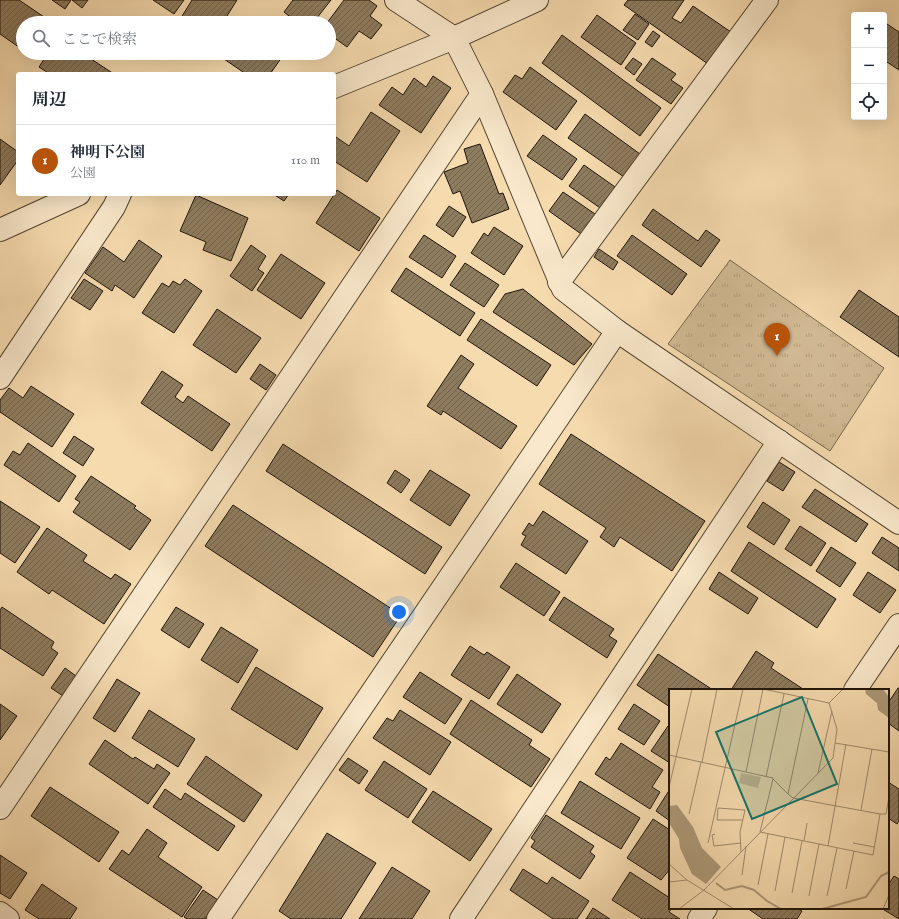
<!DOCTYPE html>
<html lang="ja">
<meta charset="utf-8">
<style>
:root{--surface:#fff;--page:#f2f2f3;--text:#1f2937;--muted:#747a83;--line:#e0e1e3;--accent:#b45309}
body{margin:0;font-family:"IM FELL English","Noto Serif JP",serif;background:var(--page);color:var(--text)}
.controls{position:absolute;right:12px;top:12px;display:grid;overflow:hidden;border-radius:4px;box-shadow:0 4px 16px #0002}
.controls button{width:36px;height:36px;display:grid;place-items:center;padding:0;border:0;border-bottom:1px solid var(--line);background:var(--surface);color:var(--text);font:20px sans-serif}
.you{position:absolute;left:399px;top:612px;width:14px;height:14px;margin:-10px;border:3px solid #fff;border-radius:50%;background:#1a73e8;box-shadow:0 0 0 6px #1a73e833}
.badge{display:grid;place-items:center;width:26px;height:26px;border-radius:50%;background:var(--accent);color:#fff;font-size:13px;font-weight:700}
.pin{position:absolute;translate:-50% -33px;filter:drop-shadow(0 1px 2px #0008)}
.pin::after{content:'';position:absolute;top:21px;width:14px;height:12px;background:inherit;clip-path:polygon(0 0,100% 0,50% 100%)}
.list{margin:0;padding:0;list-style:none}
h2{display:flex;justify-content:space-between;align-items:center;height:52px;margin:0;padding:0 16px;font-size:17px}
h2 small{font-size:13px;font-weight:400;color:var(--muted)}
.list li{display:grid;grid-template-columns:26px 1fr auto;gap:12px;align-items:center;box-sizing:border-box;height:72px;padding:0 16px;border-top:1px solid var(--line)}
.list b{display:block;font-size:15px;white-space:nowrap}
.list p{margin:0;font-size:13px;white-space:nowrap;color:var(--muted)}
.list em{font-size:13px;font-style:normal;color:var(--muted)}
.icon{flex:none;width:22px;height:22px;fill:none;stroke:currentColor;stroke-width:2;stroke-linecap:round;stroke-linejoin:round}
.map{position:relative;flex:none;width:899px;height:919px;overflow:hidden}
.search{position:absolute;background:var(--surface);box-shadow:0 4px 16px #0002;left:16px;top:16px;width:320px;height:44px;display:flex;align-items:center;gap:10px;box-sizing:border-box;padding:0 14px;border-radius:22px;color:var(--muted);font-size:15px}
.panel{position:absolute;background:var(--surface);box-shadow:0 4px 16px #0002;left:16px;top:72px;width:320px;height:124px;border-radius:4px}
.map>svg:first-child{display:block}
.park{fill:url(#park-tufts);stroke:#78674e}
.building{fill:url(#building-hatch);stroke:#1e1509}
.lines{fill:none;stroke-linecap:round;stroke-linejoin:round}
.minor-casing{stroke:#544632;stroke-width:24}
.minor{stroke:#f9e8cb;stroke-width:22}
.inset-river{fill:none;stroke:#ad9877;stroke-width:2}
.inset-road{fill:none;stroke:#a08c6d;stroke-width:1}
.view{fill:#0f766e;fill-opacity:0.15;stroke:#0f766e;stroke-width:2}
.inset-edge{fill:none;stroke:#1e1509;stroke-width:2}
</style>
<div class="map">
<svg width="899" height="919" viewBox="0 0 899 919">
<defs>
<pattern id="park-tufts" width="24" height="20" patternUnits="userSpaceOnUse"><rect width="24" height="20" fill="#d1b993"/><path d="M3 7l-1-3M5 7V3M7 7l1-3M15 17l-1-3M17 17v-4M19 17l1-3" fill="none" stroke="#b39e7d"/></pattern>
<pattern id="building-hatch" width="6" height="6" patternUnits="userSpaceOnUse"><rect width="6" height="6" fill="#8e7c5f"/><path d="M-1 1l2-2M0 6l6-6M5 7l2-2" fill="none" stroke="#73644d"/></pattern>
</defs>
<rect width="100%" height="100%" fill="#f6dbaf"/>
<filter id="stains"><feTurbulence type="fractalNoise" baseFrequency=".005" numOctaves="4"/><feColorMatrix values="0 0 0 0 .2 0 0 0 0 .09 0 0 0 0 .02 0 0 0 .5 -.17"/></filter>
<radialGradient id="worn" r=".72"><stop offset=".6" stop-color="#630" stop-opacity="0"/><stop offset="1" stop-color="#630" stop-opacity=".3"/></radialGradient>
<polygon class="park" points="730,260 884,368 830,451 668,344"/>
<g class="building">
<polygon points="0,0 19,0 53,23 23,23 23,50 0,34"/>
<polygon points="52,0 71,0 65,9"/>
<polygon points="72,0 88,0 82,8"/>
<polygon points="153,0 184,0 174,14"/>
<polygon points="192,0 237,0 227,16 237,23 182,23 179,21"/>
<polygon points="293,0 331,0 313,23 298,23 284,12"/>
<polygon points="344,0 369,0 377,6 370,16 382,25 371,39 359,31 347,47 329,34 329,23 327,23"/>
<polygon points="628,0 684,0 672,18 681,23 693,6 731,32 708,64 624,5"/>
<polygon points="635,14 649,24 638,40 623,30"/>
<polygon points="597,15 636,43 621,65 581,37"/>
<polygon points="884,22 899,32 899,70 884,60"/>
<polygon points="653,31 660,36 652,47 645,42"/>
<polygon points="562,35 661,108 640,136 542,63"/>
<polygon points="48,53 82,53 114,74 50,74 39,67"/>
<polygon points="228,53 275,53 282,57 270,74 246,74 224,59"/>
<polygon points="633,58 642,64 634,75 625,68"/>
<polygon points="652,58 676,74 671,80 683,88 671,104 636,80"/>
<polygon points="530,67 577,101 556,130 503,92 515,75 522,79"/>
<polygon points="433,76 451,88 421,133 379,105 392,87 403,95 414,78 426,87"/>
<polygon points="371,112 400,131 367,182 334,161 334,140 336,137 349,146"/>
<polygon points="585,114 640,154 624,177 568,138"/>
<polygon points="543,135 577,159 562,180 527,156"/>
<polygon points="0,139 18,152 18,160 0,185"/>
<polygon points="480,144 499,194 503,193 509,209 472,223 460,191 453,194 444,172 468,163 464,149"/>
<polygon points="584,165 618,189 603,210 569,186"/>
<polygon points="337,190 380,218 359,251 316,223"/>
<polygon points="563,192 598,216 584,236 549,211"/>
<polygon points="273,194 289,194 284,201"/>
<polygon points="196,195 248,218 231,261 203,250 206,242 180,231"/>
<polygon points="449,206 466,217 453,237 436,225"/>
<polygon points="653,209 698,241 706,230 720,240 701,267 642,225"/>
<polygon points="494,227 523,246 504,275 471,253 484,233 488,236"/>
<polygon points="424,235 456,256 442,278 409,257"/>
<polygon points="632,235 687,274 672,295 617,256"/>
<polygon points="139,240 162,256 134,298 115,285 112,291 85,273 103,247 124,262"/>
<polygon points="251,245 266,256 258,269 264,273 252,291 230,276"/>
<polygon points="599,249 618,262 613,270 594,257"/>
<polygon points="281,254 325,283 301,319 257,290"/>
<polygon points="465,263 499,285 484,307 450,285"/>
<polygon points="406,268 475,313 460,336 391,291"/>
<polygon points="84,279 103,291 90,310 71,298"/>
<polygon points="185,279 202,291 174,333 142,313 162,283 169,287 173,281 180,285"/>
<polygon points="523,289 592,344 574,365 493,312 505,294"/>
<polygon points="859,290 899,317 899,357 840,317"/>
<polygon points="217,309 261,338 236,373 193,345"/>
<polygon points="481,319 551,365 537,386 467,340"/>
<polygon points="461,355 474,364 458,388 517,426 501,449 443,411 441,415 427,406"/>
<polygon points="260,364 276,375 266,390 250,379"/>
<polygon points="162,371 183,385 175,397 183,403 188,396 230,424 212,451 141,403"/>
<polygon points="31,386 74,414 52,447 0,412 0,400 9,388 23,398"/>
<polygon points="571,434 705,521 672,571 620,537 614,547 600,537 606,528 539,484"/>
<polygon points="74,436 94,449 83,466 63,453"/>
<polygon points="28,443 76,476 59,502 4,465 13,451 20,455"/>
<polygon points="283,444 442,547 425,574 266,471"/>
<polygon points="779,462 795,472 783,491 767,481"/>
<polygon points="395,470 410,480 401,493 387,483"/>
<polygon points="430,470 470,495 450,526 410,500"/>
<polygon points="91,476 136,506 134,508 151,520 130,550 73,512 80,502 75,499"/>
<polygon points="815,489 868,524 856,542 802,507"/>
<polygon points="0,501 40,527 15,563 0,553"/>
<polygon points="763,502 790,520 774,545 747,527"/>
<polygon points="233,505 401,615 373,657 205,546"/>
<polygon points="543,511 588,541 566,574 521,545 526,536 522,534 529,523 533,526"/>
<polygon points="800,526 826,543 811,566 785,549"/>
<polygon points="47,528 87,555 83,561 111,579 115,574 131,584 104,624 52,590 49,594 17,572"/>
<polygon points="882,537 899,548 899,571 872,553"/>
<polygon points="749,542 836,599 817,628 731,571"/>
<polygon points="831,547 856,563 840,587 816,571"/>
<polygon points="516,563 560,592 544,616 500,587"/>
<polygon points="719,572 758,598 748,614 709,589"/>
<polygon points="868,572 896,590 880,613 853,595"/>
<polygon points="564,597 614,629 609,636 617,641 607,658 549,620"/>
<polygon points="2,607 54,642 51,648 58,653 43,676 0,648 0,610"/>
<polygon points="176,607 204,624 189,648 161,630"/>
<polygon points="221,627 258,650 238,683 201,660"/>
<polygon points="470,646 484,655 487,652 510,667 489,699 451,675"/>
<polygon points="756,651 774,663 771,668 803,689 802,690 731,690"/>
<polygon points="658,654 713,690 670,690 670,707 637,685"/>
<polygon points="256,667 323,708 297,750 231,709"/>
<polygon points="65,668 76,676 63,696 51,688"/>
<polygon points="420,672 462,699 445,724 403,697"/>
<polygon points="517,674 561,704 542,733 497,704"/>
<polygon points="117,679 140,693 115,732 93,718"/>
<polygon points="898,688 899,688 899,731 888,723 888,703"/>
<polygon points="471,700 532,740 529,745 550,759 531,787 450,734"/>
<polygon points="0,704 17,716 0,740"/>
<polygon points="634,704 660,721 644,745 618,729"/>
<polygon points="149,710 195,739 178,767 132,738"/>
<polygon points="400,710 451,742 430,775 373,738 387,718 393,721"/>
<polygon points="668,726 670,727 670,763 651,751"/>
<polygon points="105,740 133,759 135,757 154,769 157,764 170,773 148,804 89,764"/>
<polygon points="621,743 663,770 652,787 660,792 650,809 595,774 606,757 610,760"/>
<polygon points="206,756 262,795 244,822 187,784"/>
<polygon points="348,758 368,771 359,784 339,770"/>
<polygon points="384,761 427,789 408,818 365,790"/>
<polygon points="580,781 640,818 621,849 561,813"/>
<polygon points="888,782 899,789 899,821 897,824 888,818"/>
<polygon points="50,787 119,832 99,862 31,816"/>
<polygon points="165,789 181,800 185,793 235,826 218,851 153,807"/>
<polygon points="670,789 670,821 656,811"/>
<polygon points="433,791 492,829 470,861 412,822"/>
<polygon points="546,815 594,846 590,852 595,856 580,879 531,847 535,841 531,838"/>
<polygon points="653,819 670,830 670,869 661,880 627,858"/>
<polygon points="147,829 167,843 158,857 202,887 182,917 109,869 122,850 129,855"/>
<polygon points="327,833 376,863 341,919 291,919 279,911"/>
<polygon points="0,855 27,873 10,899 0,893"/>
<polygon points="392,867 430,891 412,919 359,919"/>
<polygon points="523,869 547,884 552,877 589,901 577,919 553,919 510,890"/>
<polygon points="630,872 670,898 670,908 672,908 669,912 680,919 642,919 612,900"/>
<polygon points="894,876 899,879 899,919 881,908 888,908 888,885"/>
<polygon points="42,884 77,908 70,919 39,919 25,910"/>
<polygon points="203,890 218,900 205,919 187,919 184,917"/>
<polygon points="593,908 610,919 586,919"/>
<polygon points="747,908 797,908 802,911 797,919 763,919"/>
</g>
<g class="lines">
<g class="minor-casing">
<g id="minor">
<polyline points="396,0 454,38 482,94 563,289 617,331 899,523"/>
<polyline points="334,87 454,38 537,0"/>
<polyline points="0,230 79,194"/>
<polyline points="559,282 767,0"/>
<polyline points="0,378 114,207 120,194"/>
<polyline points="855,690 899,625"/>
<polyline points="0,808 482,94"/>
<polyline points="0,913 8,919"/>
<polyline points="218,919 617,331"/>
<polyline points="461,919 779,441"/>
<polyline points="699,919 706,908"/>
</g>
</g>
<use href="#minor" class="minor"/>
</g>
<g transform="translate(669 689)">
<rect width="220" height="220" fill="#f6dbaf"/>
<path d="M72,84L92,88L89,99L70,94Z" fill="#d1b993"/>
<path d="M196,0H214L220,8V29L209,21L208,14L197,5ZM8,116L24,138L33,159L52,178L37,195L23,185L11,159L10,150L0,134V117Z" fill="#ad9877"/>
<path class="inset-river" d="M47,194L56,201L73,197L85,201L98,212L112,220M153,220L197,208L212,187L220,183"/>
<path class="inset-road" d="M94,0L160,14M160,14L174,0M166,54L220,63M0,66L104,89V90L119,105L124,109L211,125L204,166L91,143L104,90M33,73L48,0M77,83L94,0M149,84L163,22M97,88L115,5M0,98L23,0M119,105L139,10M192,121L203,60M20,125L32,73M211,125H217L220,108M46,145L43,146L45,157L72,154M135,152L138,134M39,154L74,0M184,154L205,158M159,157L177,55M72,163L71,143L76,121L49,119L48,131H73M0,175L18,191L65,220M73,186L77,157M0,193L18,191M89,196L99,145M177,200L185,162M106,202L116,148M123,204L133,152M140,207L150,155M158,207L168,159M10,220L35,201L164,69L168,40L160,14M214,220L220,206"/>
<path class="view" d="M133,8L168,95L83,130L47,43Z"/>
<rect width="220" height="220" class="inset-edge"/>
</g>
<rect width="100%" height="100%" filter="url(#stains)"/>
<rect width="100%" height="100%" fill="url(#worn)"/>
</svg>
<div class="controls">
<button>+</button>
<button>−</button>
<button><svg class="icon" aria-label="locate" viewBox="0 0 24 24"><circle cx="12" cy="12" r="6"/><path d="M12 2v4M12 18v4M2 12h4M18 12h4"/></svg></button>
</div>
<div class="you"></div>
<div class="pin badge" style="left:777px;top:356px">1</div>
<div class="search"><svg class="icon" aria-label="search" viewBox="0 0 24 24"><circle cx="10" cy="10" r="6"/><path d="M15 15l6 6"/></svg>ここで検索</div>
<section class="panel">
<h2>周辺<small></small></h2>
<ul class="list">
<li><span class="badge">1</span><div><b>神明下公園</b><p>公園</p></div><em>110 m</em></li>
</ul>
</section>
</div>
